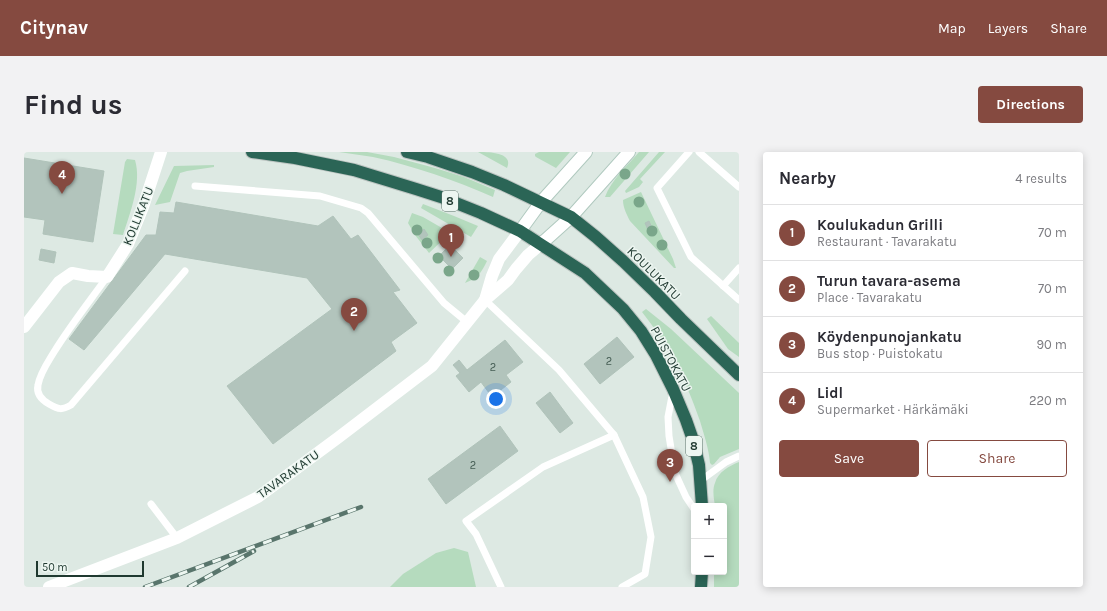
<!DOCTYPE html>
<meta charset="utf-8">
<style>
:root{--surface:#fff;--page:#f2f2f3;--text:#2b2b33;--muted:#7c7c81;--line:#e1e1e2;--accent:#854a40}
body{margin:0;font-family:Karla,sans-serif;background:var(--page);color:var(--text)}
.controls{position:absolute;right:12px;bottom:12px;display:grid;overflow:hidden;border-radius:4px;box-shadow:0 2px 10px #0003}
.controls button{width:36px;height:36px;display:grid;place-items:center;padding:0;border:0;border-bottom:1px solid var(--line);background:var(--surface);color:var(--text);font:20px sans-serif}
.scale{position:absolute;left:12px;bottom:10px;width:108px;box-sizing:border-box;padding-left:4px;border:2px solid #1f3930;border-top:0;font-size:11px;line-height:14px;white-space:nowrap;color:#1f3930;-webkit-text-stroke:3px #edf6f1;paint-order:stroke}
.you{position:absolute;left:472px;top:247px;width:14px;height:14px;margin:-10px;border:3px solid #fff;border-radius:50%;background:#1a73e8;box-shadow:0 0 0 6px #1a73e833}
.badge{display:grid;place-items:center;width:26px;height:26px;border-radius:50%;background:var(--accent);color:#fff;font-size:13px;font-weight:700}
.pin{position:absolute;translate:-50% -33px;filter:drop-shadow(0 1px 2px #0008)}
.pin::after{content:'';position:absolute;top:21px;width:14px;height:12px;background:inherit;clip-path:polygon(0 0,100% 0,50% 100%)}
.list{margin:0;padding:0;list-style:none}
h2{display:flex;justify-content:space-between;align-items:center;height:52px;margin:0;padding:0 16px;font-size:17px}
h2 small{font-size:13px;font-weight:400;color:var(--muted)}
.list li{display:grid;grid-template-columns:26px 1fr auto;gap:12px;align-items:center;box-sizing:border-box;height:56px;padding:0 16px;border-top:1px solid var(--line)}
.list b{display:block;font-size:15px;white-space:nowrap}
.list p{margin:0;font-size:13px;white-space:nowrap;color:var(--muted)}
.list em{font-size:13px;font-style:normal;color:var(--muted)}
.actions{display:flex;gap:8px;padding:12px 16px}
.actions a{flex:1;padding:9px 0;border:1px solid var(--accent);border-radius:4px;text-align:center;font-size:14px;color:var(--accent)}
.actions .main{background:var(--accent);color:#fff}
.map{position:relative;flex:none;width:715px;height:435px;overflow:hidden;border-radius:4px}
header{display:flex;align-items:center;gap:24px;box-sizing:border-box;height:56px;padding:0 20px;background:var(--accent);color:#fff}
header strong{font-size:19px}
nav{display:flex;gap:22px;margin-inline-start:auto;font-size:14px}
.intro{display:flex;align-items:center;justify-content:space-between;box-sizing:border-box;height:96px;padding:0 24px}
h1{margin:0;font-size:28px}
.button{padding:10px 18px;border-radius:4px;background:var(--accent);color:#fff;font-size:14px;font-weight:700}
main{display:flex;gap:24px;padding:0 24px}
aside{flex:1;background:var(--surface);border-radius:4px;box-shadow:0 2px 10px #0003}
.map>svg:first-child{display:block}
.green{fill:#b5dbbe}
.building{fill:#b2c4bc;stroke:#b0c3ba}
.lines{fill:none;stroke-linecap:round;stroke-linejoin:round}
.secondary-casing{stroke:#b0c9bf;stroke-width:14}
.highway-casing{stroke:#bcc4c1;stroke-width:14}
.lane{stroke:#fff;stroke-width:7}
.street{stroke:#fff;stroke-width:12}
.secondary{stroke:#fff;stroke-width:12}
.highway{stroke:#2b6556;stroke-width:12}
.rail-casing{stroke:#59756c;stroke-width:4.5}
.rail{stroke:#edf6f1;stroke-width:3;stroke-dasharray:9;stroke-linecap:butt}
.tree{fill:#7aa68a}
.labels{text-anchor:middle;dominant-baseline:central;stroke-width:3;stroke-linejoin:round;paint-order:stroke}
.number-label{font-size:11px;fill:#445c53}
.shield{fill:#edf6f1;stroke:#5d726a;stroke-width:1}
.shield-label{font-size:12px;font-weight:bold;fill:#1f3930}
.street-label{font-size:13px;fill:#1f3930;stroke:#edf6f1}
</style>
<header>
<strong>Citynav</strong>
<nav><a>Map</a><a>Layers</a><a>Share</a></nav>
</header>
<div class="intro"><h1>Find us</h1><a class="button">Directions</a></div>
<main>
<div class="map">
<svg width="715" height="435" viewBox="0 0 715 435">
<rect width="100%" height="100%" fill="#dde9e3"/>
<g class="green">
<path d="M315,0H343L370,5L411,16L440,25L471,38L469,45C430,28 390,14 349,5C338,3 326,2 315,0Z"/>
<path d="M454,0C464,0 490,0 483,16Z"/>
<polygon points="515,0 546,0 532,16 512,5 511,4 511,2"/>
<path d="M615,0H625L586,45H581C587,28 604,13 615,0Z"/>
<polygon points="635,0 641,0 616,27 619,30 615,35 602,41 601,39"/>
<path d="M103,7L111,8C118,31 106,61 99,83L89,82L101,10Z"/>
<polygon points="190,13 190,15 163,19 156,21 146,50 131,53 150,14"/>
<path d="M617,40L649,107L652,116H650L606,69C603,63 599,56 599,48Z"/>
<polygon points="399,52 430,64 454,74 447,85 397,56"/>
<polygon points="388,61 399,65 437,87 438,89 434,93 424,83 405,101 391,83 384,71"/>
<path d="M456,105L463,109C457,121 454,126 441,131Z"/>
<path d="M622,157L647,177L715,241V297L696,305L690,312L688,313L686,311C685,297 680,283 676,269C662,228 645,194 618,160Z"/>
<polygon points="687,164 715,191 715,205 704,197 683,167"/>
<path d="M715,310V435H690V420H700V354H691C690,347 688,338 691,331C694,320 705,314 715,310Z"/>
<polygon points="430,396 444,400 452,435 366,435 379,422 412,401"/>
</g>
<g class="building">
<polygon points="0,6 80,19 69,90 19,82 21,68 0,65"/>
<polygon points="152,50 294,74 309,64 327,87 334,83 376,138 369,140 393,171 367,190 372,199 249,292 203,234 308,157 283,126 141,102 60,198 45,187 122,83 132,83 136,60 150,61"/>
<polygon points="625,69 628,76 624,78 621,71"/>
<polygon points="400,77 404,83 398,88 394,82"/>
<polygon points="426,93 439,106 428,117 415,104"/>
<polygon points="17,97 32,100 30,111 15,108"/>
<polygon points="593,185 610,205 576,232 560,212"/>
<polygon points="481,188 499,210 482,223 487,230 468,245 457,230 445,240 432,224 436,221 429,213 435,208 443,218"/>
<polygon points="526,240 549,271 536,281 512,251"/>
<polygon points="476,274 494,299 422,352 404,327"/>
</g>
<g class="lines">
<g class="secondary-casing">
<g id="secondary">
<polyline points="496,79 517,50 562,0"/>
<polyline points="517,92 547,65 605,0"/>
</g>
</g>
<g class="highway-casing">
<g id="highway">
<polyline points="228,0 271,6 330,18 392,37 417,45 457,61 496,79 561,121 599,157 617,179 632,203 649,237 662,268 669,288 675,313 678,354"/>
<polyline points="383,0 404,5 448,20 480,33 547,65 572,85 599,109 631,140 657,167 715,223"/>
<polyline points="677,435 678,420"/>
</g>
</g>
<g class="lane">
<polyline points="665,0 633,36 667,105 715,148"/>
<polyline points="675,0 715,35"/>
<polyline points="171,34 296,44 337,56 344,61 420,151 443,170"/>
<path d="M83,125C65,150 46,174 30,200C24,210 16,221 14,233C12,242 18,248 25,252C35,258 38,258 47,253L161,119"/>
<polyline points="699,134 715,116"/>
<polyline points="461,148 535,218 590,283 619,345 627,385 621,422 598,435"/>
<polyline points="649,239 644,265 645,284 651,321 662,345 670,357"/>
<polyline points="676,329 702,310 715,304"/>
<polyline points="127,352 153,386"/>
<polyline points="477,435 452,382 442,369 519,315 590,283"/>
</g>
<g class="street">
<polyline points="461,148 468,124 475,107 496,79"/>
<polyline points="0,175 35,130 48,121 64,124 83,125 104,92 119,55 137,0"/>
<polyline points="25,435 153,386 234,345 315,285 408,214 461,148 484,128 492,117 504,103 517,92"/>
</g>
<use href="#secondary" class="secondary"/>
<use href="#highway" class="highway"/>
<g class="rail-casing">
<g id="rail">
<polyline points="121,435 337,355"/>
<polyline points="165,435 230,399"/>
</g>
</g>
<use href="#rail" class="rail"/>
</g>
<g class="tree">
<circle cx="601" cy="22" r="5.5"/>
<circle cx="615" cy="50" r="5.5"/>
<circle cx="393" cy="78" r="5.5"/>
<circle cx="628" cy="79" r="5.5"/>
<circle cx="403" cy="91" r="5.5"/>
<circle cx="638" cy="93" r="5.5"/>
<circle cx="414" cy="106" r="5.5"/>
<circle cx="425" cy="119" r="5.5"/>
<circle cx="450" cy="123" r="5.5"/>
</g>
<g class="labels">
<g class="number-label">
<text x="585" y="209">2</text>
<text x="469" y="215">2</text>
<text x="449" y="313">2</text>
</g>
<g class="shield">
<rect x="418" y="39" width="16" height="20" rx="3"/>
<rect x="662" y="284" width="16" height="20" rx="3"/>
</g>
<g class="shield-label">
<text x="426" y="49">8</text>
<text x="670" y="294">8</text>
</g>
<g class="street-label">
<text transform="translate(114 64) rotate(-68)">KOLLIKATU</text>
<text transform="translate(630 121) rotate(45)">KOULUKATU</text>
<text transform="translate(647 207) rotate(62)">PUISTOKATU</text>
<text transform="translate(264 322) rotate(-36)">TAVARAKATU</text>
</g>
</g>
</svg>
<div class="controls">
<button>+</button>
<button>−</button>
</div>
<div class="scale">50 m</div>
<div class="you"></div>
<div class="pin badge" style="left:427px;top:105px">1</div>
<div class="pin badge" style="left:330px;top:179px">2</div>
<div class="pin badge" style="left:646px;top:330px">3</div>
<div class="pin badge" style="left:38px;top:42px">4</div>
</div>
<aside>
<h2>Nearby<small>4 results</small></h2>
<ul class="list">
<li><span class="badge">1</span><div><b>Koulukadun Grilli</b><p>Restaurant · Tavarakatu</p></div><em>70 m</em></li>
<li><span class="badge">2</span><div><b>Turun tavara-asema</b><p>Place · Tavarakatu</p></div><em>70 m</em></li>
<li><span class="badge">3</span><div><b>Köydenpunojankatu</b><p>Bus stop · Puistokatu</p></div><em>90 m</em></li>
<li><span class="badge">4</span><div><b>Lidl</b><p>Supermarket · Härkämäki</p></div><em>220 m</em></li>
</ul>
<div class="actions"><a class="main">Save</a><a>Share</a></div>
</aside>
</main>
